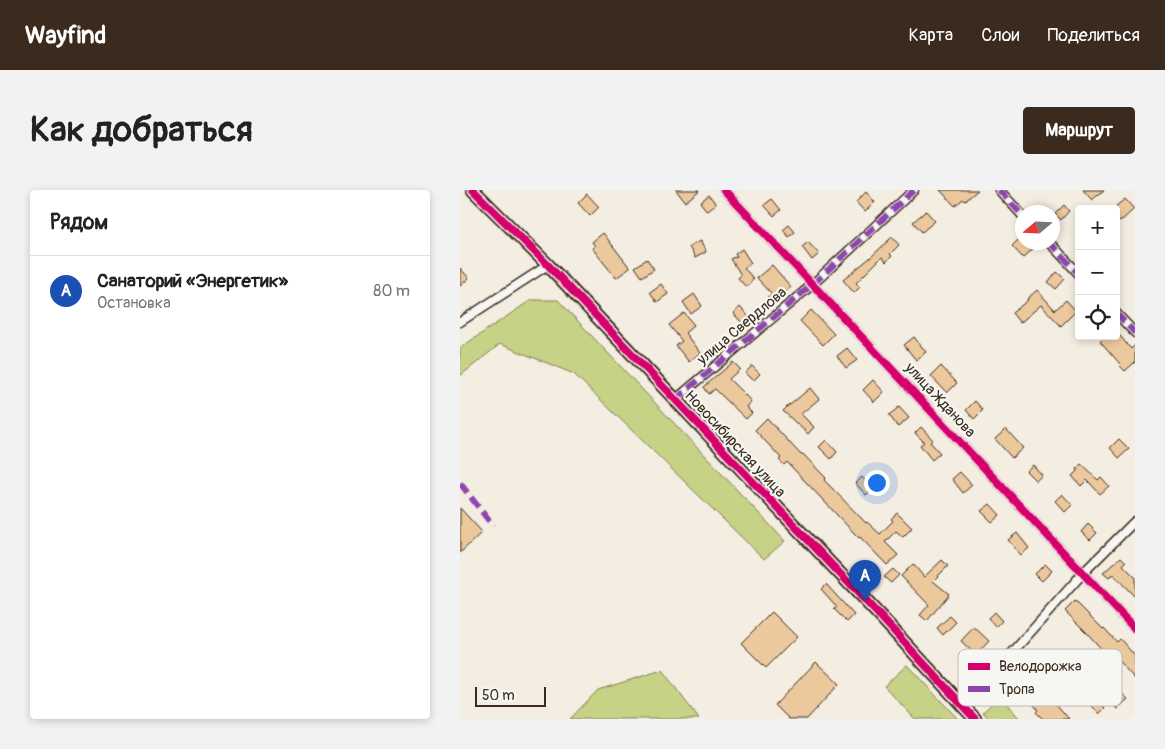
<!DOCTYPE html>
<html lang="ru">
<meta charset="utf-8">
<style>
:root{--surface:#fff;--page:#f2f2f2;--text:#222;--muted:#767676;--line:#e0e0e0;--accent:#3b2a1e}
body{margin:0;font-family:Pangolin,sans-serif;background:var(--page);color:var(--text)}
.controls{position:absolute;right:15px;top:15px;display:grid;overflow:hidden;border-radius:5px;box-shadow:0 2px 8px #0003}
.controls button{width:45px;height:45px;display:grid;place-items:center;padding:0;border:0;border-bottom:1px solid var(--line);background:var(--surface);color:var(--text);font:25px sans-serif}
.compass{position:absolute;left:555px;top:15px;width:45px;height:45px;border-radius:50%;background:var(--surface);box-shadow:0 2px 8px #0003;rotate:251deg}
.scale{position:absolute;left:15px;bottom:12px;width:71px;box-sizing:border-box;padding-left:5px;border:2px solid #3b2a1e;border-top:0;font-size:14px;line-height:18px;white-space:nowrap;color:#3b2a1e;-webkit-text-stroke:4px #f6f6f2;paint-order:stroke}
.you{position:absolute;left:416px;top:292px;width:18px;height:18px;margin:-12px;border:4px solid #fff;border-radius:50%;background:#1a73e8;box-shadow:0 0 0 8px #1a73e833}
.badge{display:grid;place-items:center;width:32px;height:32px;border-radius:50%;background:var(--accent);color:#fff;font-size:16px;font-weight:700}
.pin{position:absolute;translate:-50% -41px;filter:drop-shadow(0 1px 2px #0008)}
.pin::after{content:'';position:absolute;top:26px;width:18px;height:15px;background:inherit;clip-path:polygon(0 0,100% 0,50% 100%)}
.list{margin:0;padding:0;list-style:none}
h2{display:flex;justify-content:space-between;align-items:center;height:65px;margin:0;padding:0 20px;font-size:21px}
h2 small{font-size:16px;font-weight:400;color:var(--muted)}
.list li{display:grid;grid-template-columns:32px 1fr auto;gap:15px;align-items:center;box-sizing:border-box;height:70px;padding:0 20px;border-top:1px solid var(--line)}
.list b{display:block;font-size:19px;white-space:nowrap}
.list p{margin:0;font-size:16px;white-space:nowrap;color:var(--muted)}
.list em{font-size:16px;font-style:normal;color:var(--muted)}
.icon{flex:none;width:28px;height:28px;fill:none;stroke:currentColor;stroke-width:2;stroke-linecap:round;stroke-linejoin:round}
.map{position:relative;flex:none;width:675px;height:529px;overflow:hidden;border-radius:5px}
header{display:flex;align-items:center;gap:30px;box-sizing:border-box;height:70px;padding:0 25px;background:var(--accent);color:#fff}
header strong{font-size:24px}
nav{display:flex;gap:28px;margin-inline-start:auto;font-size:18px}
.intro{display:flex;align-items:center;justify-content:space-between;box-sizing:border-box;height:120px;padding:0 30px}
h1{margin:0;font-size:35px}
.button{padding:12px 22px;border-radius:5px;background:var(--accent);color:#fff;font-size:18px;font-weight:700}
main{display:flex;gap:30px;padding:0 30px}
aside{flex:1;background:var(--surface);border-radius:5px;box-shadow:0 2px 8px #0003}
.map>svg:first-child{display:block}
.green{fill:#c6d285;stroke:#807e52}
.building{fill:#ecc89d;stroke:#3b2a1e}
.lines{fill:none;stroke-linecap:round;stroke-linejoin:round}
.street-casing{stroke:#3b2a1e;stroke-width:11}
.secondary-casing{stroke:#3b2a1e;stroke-width:15}
.street{stroke:#f6f6f2;stroke-width:8}
.secondary{stroke:#f6f6f2;stroke-width:11}
.quiet{stroke:#8e44ad;stroke-width:6;stroke-dasharray:12 6;stroke-linecap:butt}
.cycleway-casing{stroke:#f6f6f2;stroke-width:11}
.cycleway{stroke:#d6006c;stroke-width:8}
.labels{text-anchor:middle;dominant-baseline:central;stroke-width:4.5;stroke-linejoin:round;paint-order:stroke}
.street-label{font-size:15px;fill:#3b2a1e;stroke:#f6f6f2}
.key{fill:#f6f6f2;stroke:#beb9b2;stroke-width:1}
.key-label{font-size:14px;fill:#3b2a1e}
</style>
<header>
<strong>Wayfind</strong>
<nav><a>Карта</a><a>Слои</a><a>Поделиться</a></nav>
</header>
<div class="intro"><h1>Как добраться</h1><a class="button">Маршрут</a></div>
<main>
<aside>
<h2>Рядом<small></small></h2>
<ul class="list">
<li><span class="badge" style="background:#1a4fb4">A</span><div><b>Санаторий «Энергетик»</b><p>Остановка</p></div><em>80 m</em></li>
</ul>
</aside>
<div class="map">
<svg width="675" height="529" viewBox="0 0 675 529">
<rect width="100%" height="100%" fill="#f4ede1"/>
<filter id="ink" filterUnits="userSpaceOnUse"><feTurbulence type="fractalNoise" baseFrequency=".02" numOctaves="2"/><feDisplacementMap in="SourceGraphic" scale="10" xChannelSelector="R" yChannelSelector="G"/><feConvolveMatrix kernelMatrix="1 2 1 2 8 2 1 2 1" color-interpolation-filters="sRGB"/></filter>
<g filter="url(#ink)">
<g class="green">
<polygon points="71,110 98,110 325,351 304,369 114,184 40,154 0,186 0,158"/>
<polygon points="447,475 498,529 455,529 424,496"/>
<polygon points="202,480 239,529 110,529 138,500"/>
<polygon points="540,506 560,529 529,529 523,522"/>
</g>
<g class="building">
<polygon points="216,0 240,0 225,12"/>
<polygon points="480,0 518,0 505,11 503,9 495,16"/>
<polygon points="623,0 644,0 632,10"/>
<polygon points="406,2 415,12 405,22 396,12"/>
<polygon points="127,4 139,17 130,26 118,13"/>
<polygon points="249,5 256,14 247,21 240,12"/>
<polygon points="312,9 321,20 314,26 304,15"/>
<polygon points="665,9 674,19 660,32 656,28 656,16"/>
<polygon points="604,15 609,21 601,30 595,24"/>
<polygon points="466,21 475,31 462,42 453,32"/>
<polygon points="329,35 335,42 329,47 323,40"/>
<polygon points="143,43 170,78 156,88 132,58 135,56 132,52"/>
<polygon points="562,46 562,52 567,52 573,59 563,68 552,56"/>
<polygon points="432,47 439,55 430,64 432,66 426,72 422,67 396,93 400,97 394,103 383,90 411,67"/>
<polygon points="240,51 246,62 235,68 229,57"/>
<polygon points="348,52 359,64 352,70 342,57"/>
<polygon points="282,59 291,73 284,78 294,89 286,97 278,88 281,85 271,69 275,67 276,68 277,67 275,64"/>
<polygon points="187,69 194,79 182,87 175,77"/>
<polygon points="312,75 331,97 313,112 308,107 312,104 297,88"/>
<polygon points="0,78 9,88 0,96"/>
<polygon points="597,82 605,89 596,99 588,92"/>
<polygon points="201,94 208,104 197,112 190,102"/>
<polygon points="577,100 595,120 606,110 616,121 601,136 581,115 560,133 552,123 568,110 567,109"/>
<polygon points="234,104 242,116 231,124 223,112"/>
<polygon points="280,117 289,127 282,133 273,123"/>
<polygon points="351,120 374,144 363,155 340,131"/>
<polygon points="224,123 234,135 225,143 240,163 229,172 216,156 222,151 209,135"/>
<polygon points="645,146 660,146 671,159 675,155 675,172 665,181 660,176 661,175 640,151"/>
<polygon points="454,147 466,162 456,170 444,155"/>
<polygon points="387,158 397,170 386,178 377,166"/>
<polygon points="273,172 280,179 269,189 291,211 286,217 292,223 286,229 255,199 249,204 244,197"/>
<polygon points="292,176 300,184 293,191 285,183"/>
<polygon points="481,176 497,193 487,203 471,186"/>
<polygon points="413,190 424,202 414,212 403,200"/>
<polygon points="350,198 359,209 341,224 354,237 348,244 323,221 330,214 330,215"/>
<polygon points="515,211 523,220 514,229 506,220"/>
<polygon points="439,217 449,228 438,237 429,225"/>
<polygon points="307,228 341,265 343,264 366,288 364,290 406,333 407,332 420,344 433,331 431,329 437,323 452,338 443,347 436,341 425,352 438,365 427,375 400,347 399,348 395,344 327,272 324,275 319,270 321,268 295,240"/>
<polygon points="461,237 473,250 470,252 480,263 472,270 460,255 464,252 455,243"/>
<polygon points="546,239 563,258 552,268 535,249"/>
<polygon points="659,249 669,259 659,268 650,258"/>
<polygon points="366,250 377,262 371,269 359,257"/>
<polygon points="621,274 638,290 641,287 649,296 640,304 627,290 621,296 612,286 618,280 617,278"/>
<polygon points="573,275 582,285 576,291 566,281"/>
<polygon points="500,282 512,295 503,303 492,289"/>
<polygon points="402,287 413,299 406,305 395,293"/>
<polygon points="602,304 612,315 605,322 595,311"/>
<polygon points="530,314 540,325 532,332 521,321"/>
<polygon points="0,318 22,342 0,363"/>
<polygon points="628,334 637,343 630,350 621,342"/>
<polygon points="557,343 569,358 561,365 548,350"/>
<polygon points="661,367 666,372 663,375 675,387 675,407 653,384 649,388 643,383"/>
<polygon points="482,370 488,376 473,391 489,404 467,431 460,425 469,415 441,386 453,374 464,387"/>
<polygon points="585,374 592,381 582,391 575,384"/>
<polygon points="433,379 439,385 431,393 424,387"/>
<polygon points="366,394 394,425 387,432 374,419 377,417 361,399"/>
<polygon points="615,411 643,439 644,438 657,452 660,449 675,466 675,489 654,466 644,476 638,472 646,464 627,443 605,421"/>
<polygon points="312,422 337,447 306,478 281,453"/>
<polygon points="534,422 542,431 536,437 528,428"/>
<polygon points="490,426 496,432 483,445 477,438"/>
<polygon points="514,437 529,451 516,465 501,451"/>
<polygon points="356,472 379,494 347,529 329,529 315,515"/>
<polygon points="566,482 589,510 591,508 609,529 583,529 576,522 578,520 555,492"/>
<polygon points="661,503 668,509 657,519 651,513"/>
<polygon points="633,504 645,518 639,524 627,510"/>
</g>
<g class="lines">
<g class="street-casing">
<g id="street">
<polyline points="264,0 675,439"/>
<polyline points="539,0 562,25"/>
<polyline points="589,52 619,84"/>
<polyline points="656,123 675,143"/>
<polyline points="0,132 88,75"/>
<polyline points="215,210 353,94 454,0"/>
<polyline points="504,517 623,383 675,331"/>
</g>
</g>
<g class="secondary-casing">
<polyline id="secondary" points="13,0 88,75 420,426 515,529"/>
</g>
<use href="#street" class="street"/>
<use href="#secondary" class="secondary"/>
<g class="quiet">
<polyline points="539,0 562,25"/>
<polyline points="589,52 619,84"/>
<polyline points="656,123 675,143"/>
<polyline points="215,210 353,94 454,0"/>
<polyline points="0,293 33,336"/>
</g>
<g class="cycleway-casing">
<g id="cycleway">
<polyline points="13,0 88,75 420,426 515,529"/>
<polyline points="264,0 675,439"/>
</g>
</g>
<use href="#cycleway" class="cycleway"/>
</g>
</g>
<g class="labels">
<g class="street-label">
<text transform="translate(282 136) rotate(-40)">улица Свердлова</text>
<text transform="translate(480 210) rotate(47)">улица Жданова</text>
<text transform="translate(275 254) rotate(47)">Новосибирская улица</text>
</g>
</g>
<rect x="498" y="459" width="164" height="57" rx="8" class="key"/>
<rect x="508" y="473" width="22" height="7" fill="#d6006c"/>
<rect x="508" y="496" width="22" height="6" fill="#8e44ad"/>
<g class="key-label">
<text x="539" y="481">Велодорожка</text>
<text x="539" y="504">Тропа</text>
</g>
</svg>
<div class="controls">
<button>+</button>
<button>−</button>
<button><svg class="icon" aria-label="locate" viewBox="0 0 24 24"><circle cx="12" cy="12" r="6"/><path d="M12 2v4M12 18v4M2 12h4M18 12h4"/></svg></button>
</div>
<svg class="compass" viewBox="-18 -18 36 36"><path d="M0-13l5 13h-10z" fill="#e53935"/><path d="M0 13l5-13h-10z" fill="#767676"/></svg>
<div class="scale">50 m</div>
<div class="you"></div>
<div class="pin badge" style="left:405px;top:411px;background:#1a4fb4">A</div>
</div>
</main>
